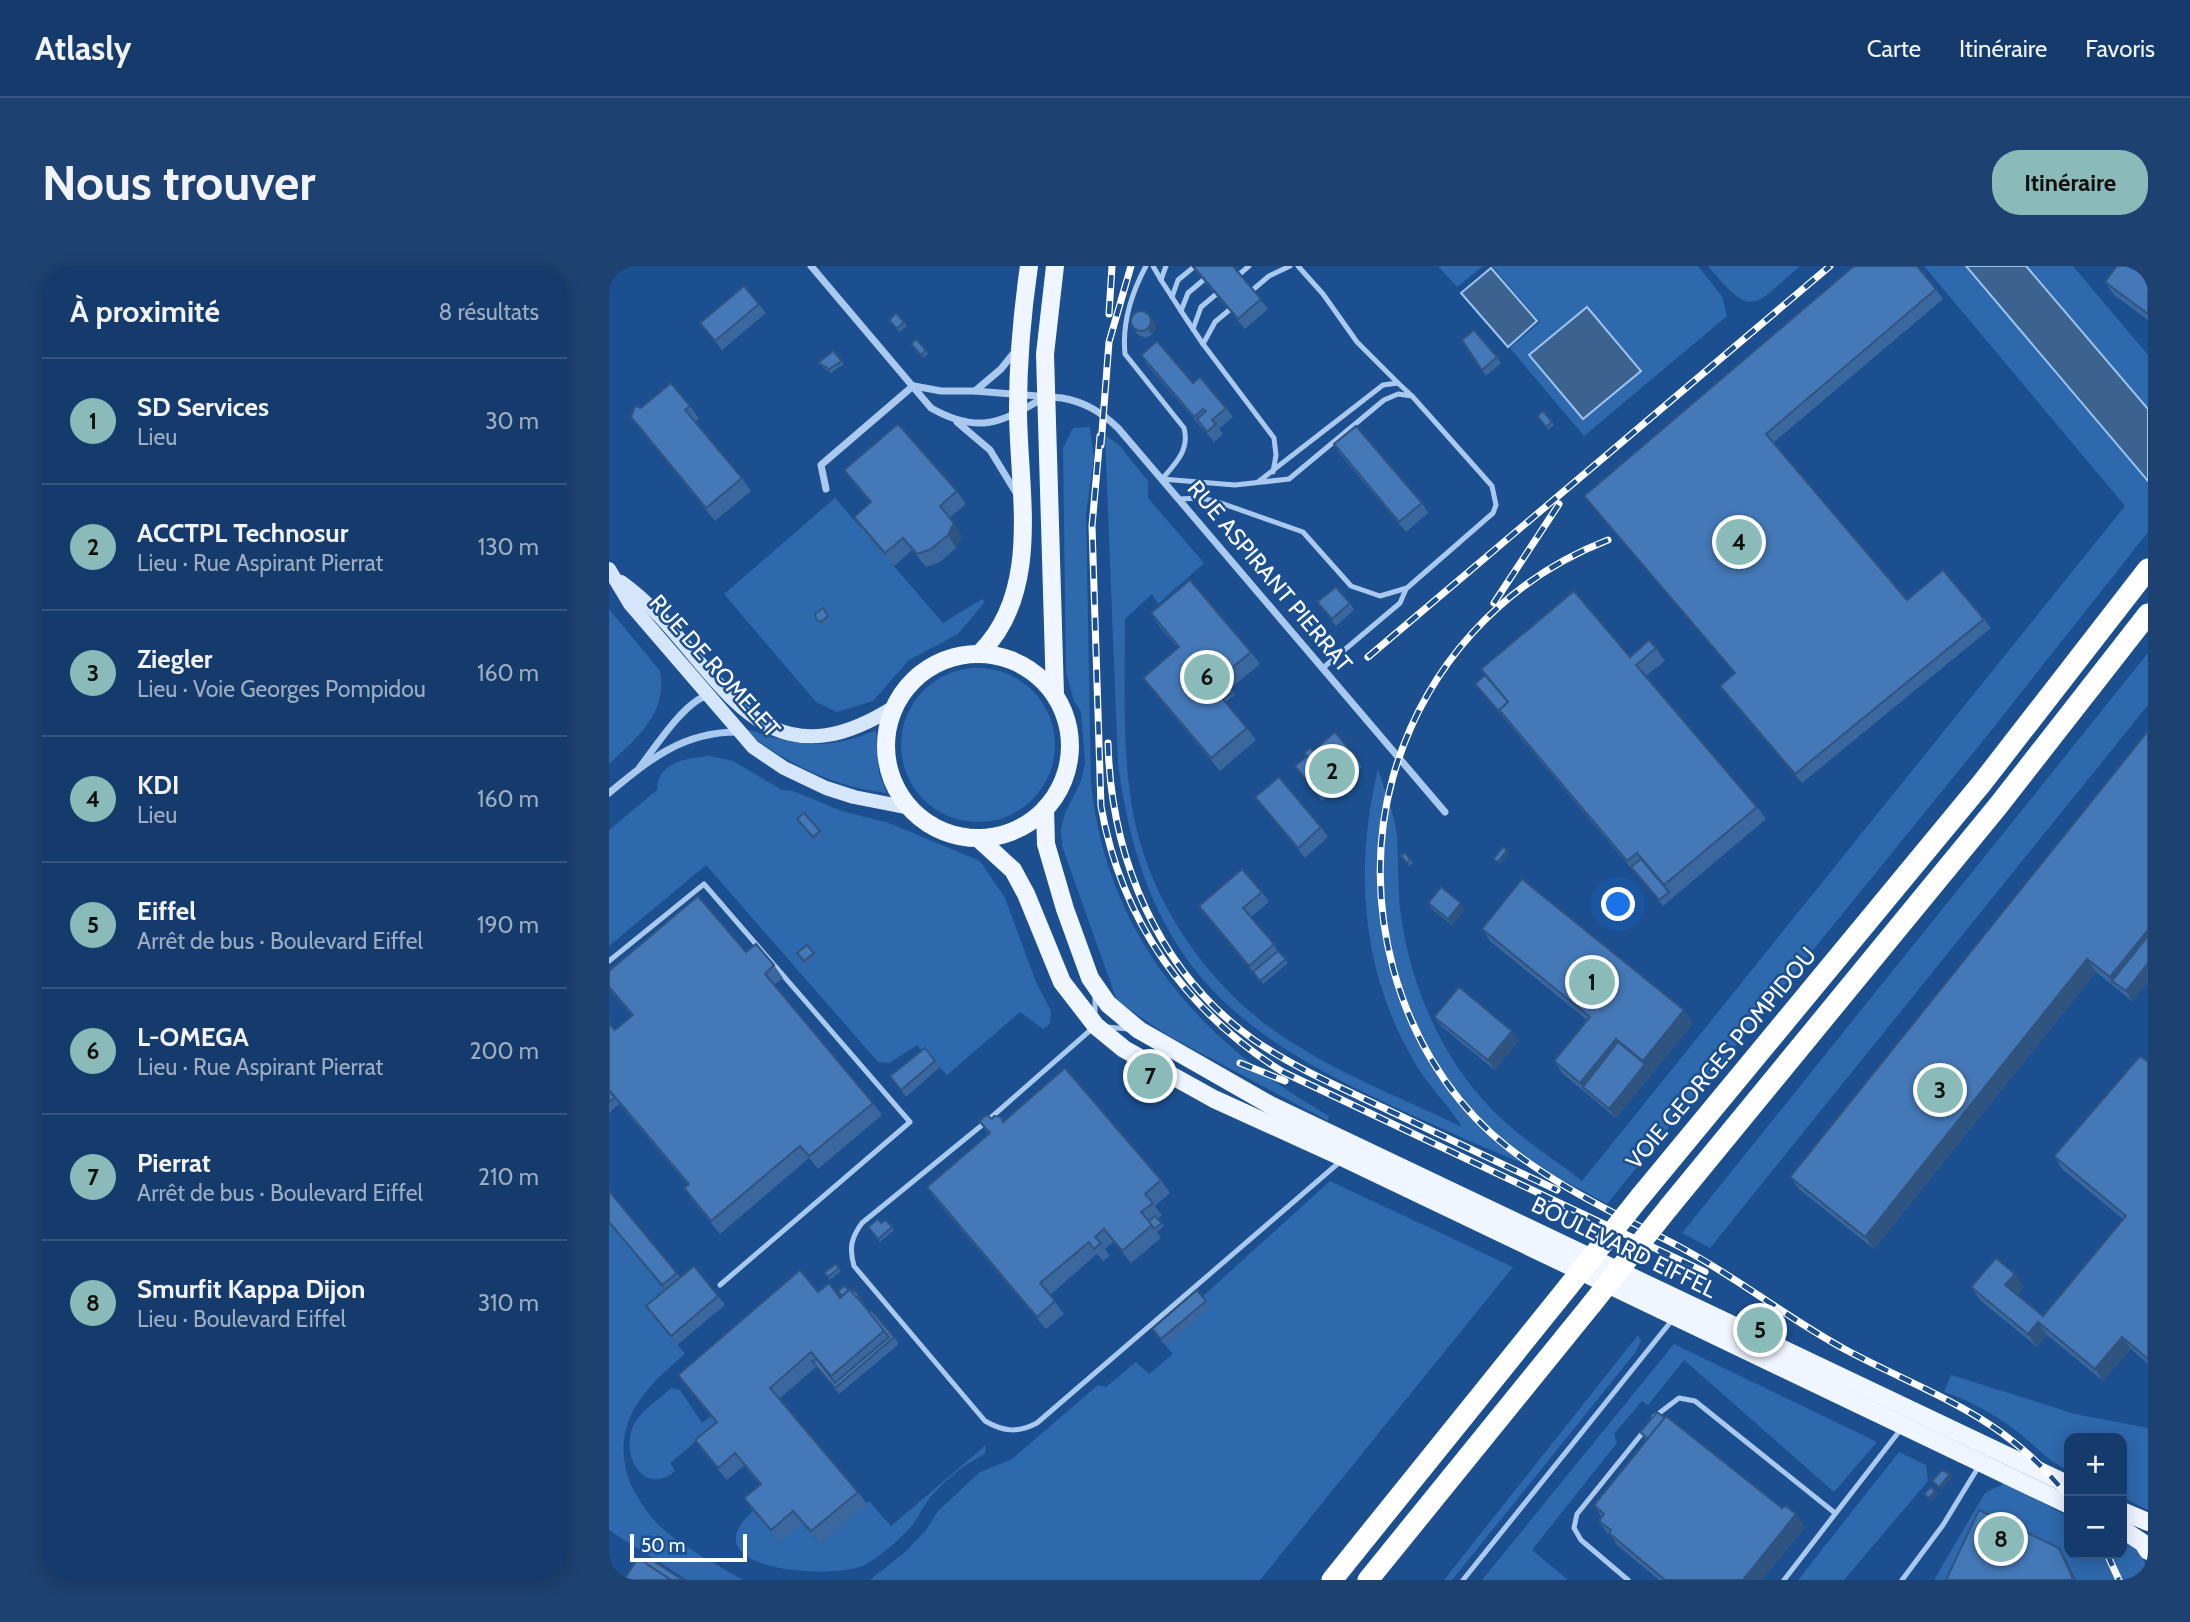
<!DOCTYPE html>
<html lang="fr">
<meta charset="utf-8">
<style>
:root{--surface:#143b6b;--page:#1d4271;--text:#f1f3f6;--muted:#9dadc1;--line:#33557e;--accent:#8bbbb9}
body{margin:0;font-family:Cabin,sans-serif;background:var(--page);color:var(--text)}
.controls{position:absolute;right:21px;bottom:21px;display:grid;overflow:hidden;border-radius:14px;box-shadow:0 4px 18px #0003}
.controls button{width:63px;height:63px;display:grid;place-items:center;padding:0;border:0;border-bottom:2px solid var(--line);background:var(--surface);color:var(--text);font:35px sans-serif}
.scale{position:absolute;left:21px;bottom:18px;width:117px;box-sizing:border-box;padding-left:7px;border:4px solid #fff;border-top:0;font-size:19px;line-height:24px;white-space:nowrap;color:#fff;-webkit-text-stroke:5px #1b4f8f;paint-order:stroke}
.you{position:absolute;left:1010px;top:639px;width:24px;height:24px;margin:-18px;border:5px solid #fff;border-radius:50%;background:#1a73e8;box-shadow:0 0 0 10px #1a73e833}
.badge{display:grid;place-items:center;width:46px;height:46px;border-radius:50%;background:var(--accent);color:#111;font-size:23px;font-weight:700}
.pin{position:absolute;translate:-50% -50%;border:4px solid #fff;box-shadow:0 2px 7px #0006}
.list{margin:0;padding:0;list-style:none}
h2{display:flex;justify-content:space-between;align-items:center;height:91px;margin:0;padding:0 28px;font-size:30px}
h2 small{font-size:23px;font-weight:400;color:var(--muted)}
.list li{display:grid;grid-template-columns:46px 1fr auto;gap:21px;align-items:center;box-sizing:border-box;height:126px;padding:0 28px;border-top:2px solid var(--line)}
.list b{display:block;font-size:26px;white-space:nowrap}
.list p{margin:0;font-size:23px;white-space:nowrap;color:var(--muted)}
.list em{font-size:23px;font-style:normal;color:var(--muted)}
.map{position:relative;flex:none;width:1539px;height:1314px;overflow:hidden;border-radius:28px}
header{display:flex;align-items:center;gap:42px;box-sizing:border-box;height:98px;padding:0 35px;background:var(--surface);border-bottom:2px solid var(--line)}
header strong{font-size:33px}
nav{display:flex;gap:38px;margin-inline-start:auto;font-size:24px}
.intro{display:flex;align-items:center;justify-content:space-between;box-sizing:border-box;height:168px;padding:0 42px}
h1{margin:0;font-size:49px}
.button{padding:18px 32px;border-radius:28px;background:var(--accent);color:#111;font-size:24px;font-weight:700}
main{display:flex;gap:42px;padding:0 42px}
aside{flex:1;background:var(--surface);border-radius:28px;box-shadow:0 4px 18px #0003}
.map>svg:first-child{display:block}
.green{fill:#2e69ad}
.water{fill:#3c6290;stroke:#9cc4f0;stroke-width:2}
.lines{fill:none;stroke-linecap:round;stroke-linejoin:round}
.lane{stroke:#a9c9ee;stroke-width:5}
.street{stroke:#a9c9ee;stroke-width:7}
.secondary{stroke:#d6e6fa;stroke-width:14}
.primary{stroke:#f0f6ff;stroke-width:18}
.highway{stroke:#fff;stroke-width:21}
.rail-casing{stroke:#fff;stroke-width:7}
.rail{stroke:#1b4f8f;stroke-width:4.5;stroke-dasharray:13;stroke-linecap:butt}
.highway-bridge{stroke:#fff;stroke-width:21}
.wall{fill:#3a679d}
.shaded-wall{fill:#305480}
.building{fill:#4478b7;stroke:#305480;stroke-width:2}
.labels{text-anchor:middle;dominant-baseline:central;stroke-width:5;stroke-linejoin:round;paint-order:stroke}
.street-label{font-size:23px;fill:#fff;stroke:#1b4f8f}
</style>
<header>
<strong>Atlasly</strong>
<nav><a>Carte</a><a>Itinéraire</a><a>Favoris</a></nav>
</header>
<div class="intro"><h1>Nous trouver</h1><a class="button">Itinéraire</a></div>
<main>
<aside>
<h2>À proximité<small>8 résultats</small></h2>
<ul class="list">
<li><span class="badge">1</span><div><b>SD Services</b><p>Lieu</p></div><em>30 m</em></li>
<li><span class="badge">2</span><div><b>ACCTPL Technosur</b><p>Lieu · Rue Aspirant Pierrat</p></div><em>130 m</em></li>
<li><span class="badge">3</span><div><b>Ziegler</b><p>Lieu · Voie Georges Pompidou</p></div><em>160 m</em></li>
<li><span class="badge">4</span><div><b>KDI</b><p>Lieu</p></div><em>160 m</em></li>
<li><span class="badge">5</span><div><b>Eiffel</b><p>Arrêt de bus · Boulevard Eiffel</p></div><em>190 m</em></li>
<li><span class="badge">6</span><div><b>L-OMEGA</b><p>Lieu · Rue Aspirant Pierrat</p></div><em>200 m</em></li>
<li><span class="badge">7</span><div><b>Pierrat</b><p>Arrêt de bus · Boulevard Eiffel</p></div><em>210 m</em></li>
<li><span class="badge">8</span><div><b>Smurfit Kappa Dijon</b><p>Lieu · Boulevard Eiffel</p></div><em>310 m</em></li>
</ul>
</aside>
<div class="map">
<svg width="1539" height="1314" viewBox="0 0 1539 1314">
<rect width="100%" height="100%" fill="#1b4f8f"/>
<g class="green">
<polygon points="829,0 874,0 848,21"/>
<polygon points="883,0 1089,0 1113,30 1118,50 975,170 901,82 931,56"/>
<path d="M1099,0H1191C1143,41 1144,54 1099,0Z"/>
<path d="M1315,0H1357L1539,215V266L1377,471L998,938C955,912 909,896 863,876C663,786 541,737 509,498L496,169L510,179L539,215V232L595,297L549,338L543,328L516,353C516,421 512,500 528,565C548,646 604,724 673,770C728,807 793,832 853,861C840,839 819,820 806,797C752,706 745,604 769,503C775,524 786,548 788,570C790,597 788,623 792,650C803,727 838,804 896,856C920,878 948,895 973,915L1516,240Z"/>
<polygon points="1417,0 1464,0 1539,89 1539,143"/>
<path d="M481,161L485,193L477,247L482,517C497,669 591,776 720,850L719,855L558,769L508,735L453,580L452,563L456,547L472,515L476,497L472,446L465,435L457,406L454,182L464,162Z"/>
<polygon points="226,232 334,357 373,333 376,336 349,368 300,394 264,435 228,446 207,436 115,328"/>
<path d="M0,343L51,405C59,447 28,472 0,498Z"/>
<polygon points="1539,387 1539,439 1101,982 1073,967"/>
<circle cx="369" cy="479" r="77"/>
<path d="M130,460C181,479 215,487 267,464L270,507L278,527C224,521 171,495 130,460Z"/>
<path d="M100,490L124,495L173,524L184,525L233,545L280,557L371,595L396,632L427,716L442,745L441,758L434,763L411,746L338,809L308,779L280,797L269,796L97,599L0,680V564L48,524C48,496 78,492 100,490Z"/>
<polygon points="721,915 904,1001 651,1314 261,1314 297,1285 317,1264 329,1245 371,1206 403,1193 489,1119 497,1121 527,1096 540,1108 564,1088 556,1079 593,1031"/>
<path d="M0,957L63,1033L44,1049L76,1088C34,1123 0,1158 21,1217C29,1233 39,1249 52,1261C74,1282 108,1298 134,1314H78L0,1264Z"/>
<polygon points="1029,1069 1032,1075 1026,1087 843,1314 835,1314"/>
<polygon points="1065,1078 1268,1176 1225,1226 1075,1094 1039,1139 1033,1135 1005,1168 1008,1177 923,1284 959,1314 873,1314"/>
<path d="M1342,1109L1466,1148L1539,1162V1244L1513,1231V1172H1460V1205C1439,1194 1434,1188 1416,1172C1394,1153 1363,1135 1335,1126Z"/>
<path d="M63,1122L71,1124L93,1157L102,1150L108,1158L61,1197L66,1205C37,1229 14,1195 22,1166C27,1147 49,1134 63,1122Z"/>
<path d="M377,1179L376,1188C357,1197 339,1212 325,1227C315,1237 310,1252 300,1263C288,1276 270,1291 254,1300C217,1314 79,1303 144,1245L170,1275L193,1257L210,1277L260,1235L282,1260Z"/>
<polygon points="1290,1186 1317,1199 1319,1215 1235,1314 1189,1314"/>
<path d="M1396,1217L1460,1251V1288H1513V1269C1527,1283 1539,1292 1539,1314H1467L1456,1292L1348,1314H1325L1376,1227Z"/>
</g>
<g class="water">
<polygon points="1357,0 1417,0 1539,143 1539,215"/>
<polygon points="882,2 928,55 899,81 852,27"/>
<polygon points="978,41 1032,105 974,153 920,89"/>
</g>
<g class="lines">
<g class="lane">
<path d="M537,0C523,26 513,58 516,88L575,162C581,184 566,198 553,213L626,219L680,213L775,134L789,128L803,130L883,220L887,239L884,247L798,322L771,330L742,320L694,266L609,236L592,232L569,233"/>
<polyline points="544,0 552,14"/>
<polyline points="557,0 552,14 563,31"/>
<polyline points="689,0 714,28 748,76 789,117"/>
<polyline points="626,12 640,0"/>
<polyline points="640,27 660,10 681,0"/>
<polyline points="625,40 606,56 594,78 665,172 667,189 664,206"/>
<polyline points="572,45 563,31 569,14 586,0"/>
<polyline points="584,63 572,45 579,27 598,11"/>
<polyline points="594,78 584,63 592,41 611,25"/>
<polyline points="649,216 774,119 789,117 803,130"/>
<polyline points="714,402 791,337 797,323"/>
<polyline points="0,695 95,618 301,856 111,1019"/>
<polyline points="486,728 486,750"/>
<path d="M485,761L378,855L253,957C242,972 240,982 245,1000L376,1155C395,1166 409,1167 428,1157L733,894"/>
<polyline points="498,761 519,763"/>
<polyline points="1045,1151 1070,1132 1086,1135 1226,1247"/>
<polyline points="854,1314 1064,1053"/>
<polyline points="1019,1314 972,1274 965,1262 968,1248 1035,1165"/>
<polyline points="1175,1314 1292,1163"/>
<polyline points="1293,1314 1334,1259 1370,1200"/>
</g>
<g class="street">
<path d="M202,0L322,142C368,168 391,158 434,132"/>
<polyline points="305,120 332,125 366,125 392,103 408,83"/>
<path d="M366,125L453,132C476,136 492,146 509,162L836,546"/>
<polyline points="348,156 381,184 409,230"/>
<polyline points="217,223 212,199 304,120"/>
<path d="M31,501C45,483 77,433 99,430"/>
<path d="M0,527C40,494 73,466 128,466"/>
</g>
<g class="secondary">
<polyline points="0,303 21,338 144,481 175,502 217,522 245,531 301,542"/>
<path d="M12,316C106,382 139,534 285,441"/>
</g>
<g class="primary">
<polyline points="446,0 436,88 446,428"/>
<path d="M371,387C434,324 409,224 409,143C409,95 413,48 420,0"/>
<circle cx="369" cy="480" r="92"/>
<polyline points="436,543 437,578 456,643 481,712 499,738 530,764 663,840 1460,1219"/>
<polyline points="369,572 404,604 417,628 453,716 487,760 515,783 605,833 735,892 1460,1239"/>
<polyline points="1513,1245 1539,1256"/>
<polyline points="1513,1263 1534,1277 1539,1285"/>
</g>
<g class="highway">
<polyline points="1031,931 1373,517 1539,303"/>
<polyline points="1060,941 1389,540 1539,348"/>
<polyline points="723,1314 959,1021"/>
<polyline points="759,1314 982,1039"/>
</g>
<g class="rail-casing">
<g id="rail">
<polyline points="500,48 503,0"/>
<path d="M491,170L483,260L492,540C512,654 576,745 674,806L1096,1006"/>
<polyline points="492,179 500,76 522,0"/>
<path d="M999,274C893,315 815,402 784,511C749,635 787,781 883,868C938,917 1006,947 1071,981C1129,1012 1181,1054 1239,1085C1327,1131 1396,1150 1460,1232"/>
<polyline points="885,337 950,238"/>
<polyline points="759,391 1221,0"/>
<path d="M499,477C502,592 548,705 645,774C687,803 735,823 781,845C837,871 892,898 948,924"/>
<polyline points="631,797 676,815"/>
<polyline points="1498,1288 1510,1314"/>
</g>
</g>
<use href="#rail" class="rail"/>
<g class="highway-bridge">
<polyline points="959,1021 1031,931"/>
<polyline points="982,1039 1060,941"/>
</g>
</g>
<g class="wall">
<polygon points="582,0 624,0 659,43 636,63"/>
<polygon points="1539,0 1539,54 1505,29 1496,16"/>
<polygon points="1327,23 1334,33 1164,177 1298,334 1375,353 1382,362 1193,517 1118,430 1111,420 1126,408 982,239 975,230"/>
<polygon points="150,38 157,47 113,84 91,57"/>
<polygon points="287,47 298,60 290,66 280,54"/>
<polygon points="544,54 547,62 543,69 536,72 529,69 524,62"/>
<polygon points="853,74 888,91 892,97 877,110"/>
<polygon points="302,78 317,84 319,88 314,92"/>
<polygon points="224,85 235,98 222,107 212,100 209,97"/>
<polygon points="532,89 584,117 617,142 624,151 610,163 614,168 605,176 538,99"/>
<polygon points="81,140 90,153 86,156 133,212 142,225 106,255 31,163 22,151 32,142"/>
<polygon points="934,145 945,159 939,164 928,150"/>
<polygon points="725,178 813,237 819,247 797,266 731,188"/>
<polygon points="235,204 348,225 357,238 340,252 353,270 347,282 331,296 317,301 303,284 285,300 253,264 245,251 261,237 244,216"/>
<polygon points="708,336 741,337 745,344 727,360"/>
<polygon points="214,342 222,353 214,359 209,357 207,353"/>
<polygon points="542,347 642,386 651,398 621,423 626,429 617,436 638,462 647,474 611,505 543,424 534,412 569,382 550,360"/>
<polygon points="1047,382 1056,395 1037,410 1148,541 1157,553 1054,640 866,418 876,409 872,403 1021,391"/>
<polygon points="1539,465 1539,715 1523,735 1487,706 1265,983 1190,923 1181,911"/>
<polygon points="704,485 747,491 753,501 713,535 686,500"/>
<polygon points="646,531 712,561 719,571 696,592"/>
<polygon points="191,556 211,565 213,568 207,574"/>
<polygon points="796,587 804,597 800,600 792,590"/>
<polygon points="653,626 660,636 642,651 679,697 654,718 596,649 590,640"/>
<polygon points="819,637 856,643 843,659 823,643"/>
<polygon points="873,663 1075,744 1084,757 1007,852 954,808 945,795 978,754 881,675"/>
<polygon points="137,686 165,699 174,712 165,719 264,837 273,849 209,903 200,892 111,968 84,935 75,922 79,919 10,838 0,847 0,758 6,764 23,750 0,723 0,705"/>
<polygon points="188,687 205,687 207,690 197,698"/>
<polygon points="825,751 910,774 886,804 832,760"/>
<polygon points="326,795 331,801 297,831 281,810"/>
<polygon points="1539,796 1539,1098 1522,1083 1494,1115 1438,1069 1428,1081 1371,1034 1362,1021 1415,1021 1408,1029 1434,1050 1514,953 1453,903 1445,890"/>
<polygon points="392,851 395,855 552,914 561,927 546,940 553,949 549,953 555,960 548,966 552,972 522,997 504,976 496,983 501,990 494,995 488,988 441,1029 455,1048 437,1063 326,933 318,921 379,868 370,855"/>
<polygon points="0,925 71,1011 109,1030 116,1039 68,1079 37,1040 56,1024 0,957"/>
<polygon points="277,954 285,964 271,976 259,961 272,957"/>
<polygon points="227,998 232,1005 221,1014 215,1007"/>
<polygon points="240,1024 243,1026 245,1024 257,1040 253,1038 285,1071 290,1078 230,1128 207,1101 170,1133 249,1226 258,1238 211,1278 193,1257 171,1277 144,1245 135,1232 151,1219 135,1200 118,1214 95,1187 86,1174 107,1156 78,1122 69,1109 231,1032"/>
<polygon points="597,1035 601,1041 556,1079 543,1063"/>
<polygon points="1031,1166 1196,1261 1153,1314 1050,1314 1008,1279 1002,1270 999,1268 990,1255 993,1251 985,1239 1037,1174"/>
</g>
<g class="shaded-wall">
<polygon points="540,47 544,54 547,62 543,69 539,63"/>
<polygon points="345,257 353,270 347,282 339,269"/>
<polygon points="898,584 900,587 891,599 889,596"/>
<polygon points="852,637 856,643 843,659 839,653"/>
<polygon points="1539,664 1539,688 1503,715 1501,711"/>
<polygon points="1478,693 1487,706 1265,983 1256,971"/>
<polygon points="1539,697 1539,715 1523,735 1517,725"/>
<polygon points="1075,744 1084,757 1007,852 1000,843 1036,798 1034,795"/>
<polygon points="903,765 910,774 886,804 879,794"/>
<polygon points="1007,773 1016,786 974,821 971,817"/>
<polygon points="1406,1008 1415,1021 1405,1032 1396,1019"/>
<polygon points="1429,1056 1438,1069 1428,1081 1419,1068"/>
<polygon points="1513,1071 1522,1083 1494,1115 1486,1103"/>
<polygon points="1341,1208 1343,1211 1332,1224 1330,1221"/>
<polygon points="1326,1225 1329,1228 1322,1235 1320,1232"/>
<polygon points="1187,1248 1196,1261 1153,1314 1134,1314"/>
<polygon points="1450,1282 1456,1292 1467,1314 1464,1314"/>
</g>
<g class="building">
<polygon points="584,0 624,0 652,33 629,53"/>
<polygon points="1245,0 1308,0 1327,23 1157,168 1298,334 1334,304 1375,353 1186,508 1111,420 1126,407 975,230"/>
<polygon points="1508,0 1539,0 1539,48 1496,16"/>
<polygon points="135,20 150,38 106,75 91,57"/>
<circle cx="532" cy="55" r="10"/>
<polygon points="287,47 295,56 288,63 280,54"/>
<polygon points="865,64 888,91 873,104 853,74"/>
<polygon points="307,73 317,84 312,89 302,78"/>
<polygon points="548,75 584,117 591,111 617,142 603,154 607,158 598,166 588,153 597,145 594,143 585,151 532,89"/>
<polygon points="224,85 233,95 220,103 209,97"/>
<polygon points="62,117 81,140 76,144 133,212 97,242 22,151 26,140 32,142"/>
<polygon points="934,145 943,156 937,161 928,150"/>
<polygon points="289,158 348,225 331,240 345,257 339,269 322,283 308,288 294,272 276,287 245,251 262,236 235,204"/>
<polygon points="747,160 813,237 790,256 725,178"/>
<polygon points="581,314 642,386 602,419 638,462 602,492 534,412 570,381 542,347"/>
<polygon points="727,321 741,337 723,353 708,336"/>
<polygon points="965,325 1021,391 1040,374 1047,382 1027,399 1148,541 1055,619 1028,587 1018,595 890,444 899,436 872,403"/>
<polygon points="214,342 219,350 212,356 207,353 206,348"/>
<polygon points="876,409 899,436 890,444 894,450 866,418"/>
<polygon points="619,420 624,426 614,433 610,428"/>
<polygon points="1539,465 1539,664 1501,711 1478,693 1256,971 1181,911"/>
<polygon points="726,466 747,491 706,525 686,500 698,490 695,487 701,482 704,485"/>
<polygon points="670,511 712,561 689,582 646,531"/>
<polygon points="195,547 211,565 204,571 188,553"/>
<polygon points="894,581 898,584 889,596 884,593"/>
<polygon points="796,587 801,593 798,597 792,590"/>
<polygon points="1032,593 1060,626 1050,634 1022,601"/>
<polygon points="633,603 653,626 634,642 665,678 640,700 590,640"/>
<polygon points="913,613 1075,744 1034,795 1007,773 971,817 945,795 981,751 873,663"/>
<polygon points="832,621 852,637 839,653 819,637"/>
<polygon points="89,630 137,686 147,678 165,699 156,708 264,837 200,890 191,880 102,955 75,922 80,918 0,824 0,758 6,764 24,749 0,721 0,705"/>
<polygon points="1539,670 1539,697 1517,725 1503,715"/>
<polygon points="198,679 205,687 195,695 188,687"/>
<polygon points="669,685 677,693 651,715 644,706"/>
<polygon points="850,721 903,765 879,794 825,751"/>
<polygon points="1009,776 1036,798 1000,843 974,821"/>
<polygon points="316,782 326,795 292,824 281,810"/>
<polygon points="1531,790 1539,796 1539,1093 1513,1071 1486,1103 1429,1056 1419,1068 1362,1021 1387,992 1406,1008 1396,1019 1434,1050 1517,950 1445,890"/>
<polygon points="456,802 552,914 536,928 544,937 532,946 543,959 513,985 495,963 486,971 492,977 485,983 480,976 431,1017 446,1035 428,1051 318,921 381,867 370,855 378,849 383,853 385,850 392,851 394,856"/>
<polygon points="0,825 6,832 0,836"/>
<polygon points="0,925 68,1007 53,1019 0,956"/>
<polygon points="546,950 553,957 545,963 540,955"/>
<polygon points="269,953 272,957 277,954 283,961 269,973 259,961"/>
<polygon points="227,998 230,1002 219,1011 215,1007"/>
<polygon points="85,1000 109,1030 62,1070 37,1040"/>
<polygon points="191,1004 209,1026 220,1017 231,1032 241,1023 276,1064 222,1110 202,1086 161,1122 249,1226 202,1265 184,1245 162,1264 135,1232 152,1218 126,1187 109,1202 86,1174 108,1156 69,1109"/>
<polygon points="235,1020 240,1024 233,1030 229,1025"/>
<polygon points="245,1024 253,1034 247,1031 243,1026"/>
<polygon points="588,1024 597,1035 552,1073 543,1063"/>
<polygon points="262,1044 285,1071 226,1122 203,1095 208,1094 226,1117 280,1071 260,1046"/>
<polygon points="1048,1146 1056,1152 1039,1173 1031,1166"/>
<polygon points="1057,1150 1173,1242 1177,1240 1187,1248 1134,1314 1056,1314 1000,1267 1002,1264 990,1255 995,1248 985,1239"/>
<polygon points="1333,1204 1341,1208 1330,1221 1323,1215"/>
<polygon points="1322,1221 1326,1225 1320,1232 1315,1228"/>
<polygon points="1370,1244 1450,1282 1462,1308 1464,1314 1337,1314"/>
<polygon points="38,1291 74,1314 62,1314 34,1296"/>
<polygon points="29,1292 62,1314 15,1314"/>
</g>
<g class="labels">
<g class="street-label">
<text transform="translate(661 310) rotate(50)">RUE ASPIRANT PIERRAT</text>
<text transform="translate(106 400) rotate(48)">RUE DE ROMELET</text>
<text transform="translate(1112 792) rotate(-50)">VOIE GEORGES POMPIDOU</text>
<text transform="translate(1015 981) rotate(26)">BOULEVARD EIFFEL</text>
</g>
</g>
</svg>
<div class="controls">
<button>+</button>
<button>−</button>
</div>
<div class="scale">50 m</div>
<div class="you"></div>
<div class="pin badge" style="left:983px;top:716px">1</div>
<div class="pin badge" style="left:723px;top:505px">2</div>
<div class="pin badge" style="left:1331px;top:824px">3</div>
<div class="pin badge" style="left:1130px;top:276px">4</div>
<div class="pin badge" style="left:1151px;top:1064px">5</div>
<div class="pin badge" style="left:598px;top:411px">6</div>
<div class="pin badge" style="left:541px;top:810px">7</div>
<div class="pin badge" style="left:1392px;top:1273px">8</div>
</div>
</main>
